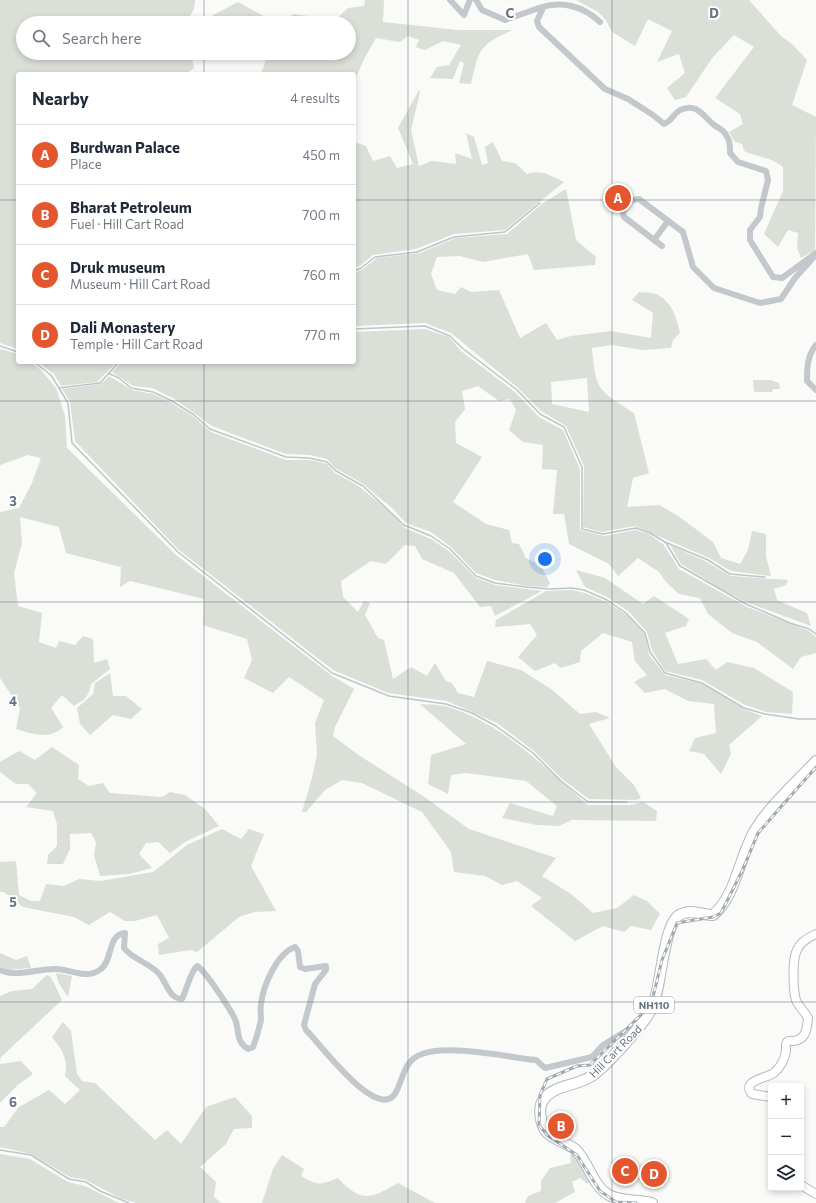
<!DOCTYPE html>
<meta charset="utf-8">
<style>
:root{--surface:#fff;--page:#f2f2f3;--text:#1f2937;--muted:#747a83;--line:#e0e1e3;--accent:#e4572e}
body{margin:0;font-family:Commissioner,sans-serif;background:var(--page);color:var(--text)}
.controls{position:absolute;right:12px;bottom:12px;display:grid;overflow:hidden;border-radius:4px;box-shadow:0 2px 6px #0003}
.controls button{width:36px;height:36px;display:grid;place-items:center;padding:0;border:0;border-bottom:1px solid var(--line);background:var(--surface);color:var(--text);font:20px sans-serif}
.you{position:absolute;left:545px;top:559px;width:14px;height:14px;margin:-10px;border:3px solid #fff;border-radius:50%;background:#1a73e8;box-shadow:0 0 0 6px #1a73e833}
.badge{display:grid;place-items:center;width:26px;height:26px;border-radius:50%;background:var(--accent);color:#fff;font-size:13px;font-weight:700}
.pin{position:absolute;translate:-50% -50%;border:2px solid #fff;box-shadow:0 1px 4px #0006}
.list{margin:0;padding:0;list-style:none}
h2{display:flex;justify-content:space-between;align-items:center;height:52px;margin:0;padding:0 16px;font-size:17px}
h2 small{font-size:13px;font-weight:400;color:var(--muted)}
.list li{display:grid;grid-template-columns:26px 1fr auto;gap:12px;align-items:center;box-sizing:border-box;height:60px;padding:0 16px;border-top:1px solid var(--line)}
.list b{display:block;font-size:15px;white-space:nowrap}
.list p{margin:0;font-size:13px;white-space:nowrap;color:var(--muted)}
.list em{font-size:13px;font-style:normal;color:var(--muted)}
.icon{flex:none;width:22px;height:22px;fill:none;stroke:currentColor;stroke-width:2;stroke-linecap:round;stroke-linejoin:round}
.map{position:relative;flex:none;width:816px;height:1203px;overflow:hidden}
.search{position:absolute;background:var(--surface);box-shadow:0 2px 6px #0003;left:16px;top:16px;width:340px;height:44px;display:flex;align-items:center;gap:10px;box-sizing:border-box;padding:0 14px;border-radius:22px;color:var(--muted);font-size:15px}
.panel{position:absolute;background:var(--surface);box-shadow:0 2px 6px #0003;left:16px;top:72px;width:340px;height:292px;border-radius:4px}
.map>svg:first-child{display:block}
.green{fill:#dadfd7;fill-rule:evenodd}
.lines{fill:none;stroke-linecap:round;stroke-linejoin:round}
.stream{stroke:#bbc7cb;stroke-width:1.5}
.major-casing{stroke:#b5babe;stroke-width:10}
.highway-casing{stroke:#b4b9bd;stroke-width:12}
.minor{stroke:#c3c8cc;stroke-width:6}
.major{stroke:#fff;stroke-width:8}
.highway{stroke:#fff;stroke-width:10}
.rail-casing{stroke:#a2aab0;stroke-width:3}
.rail{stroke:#fff;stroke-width:1.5;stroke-dasharray:4.5;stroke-linecap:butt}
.grid{fill:none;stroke:#657683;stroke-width:1;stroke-opacity:0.55}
.labels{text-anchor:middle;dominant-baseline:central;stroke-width:4;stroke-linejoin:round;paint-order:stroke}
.shield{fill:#fff;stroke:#939fa8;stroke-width:1}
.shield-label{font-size:10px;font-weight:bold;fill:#657683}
.street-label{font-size:11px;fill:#657683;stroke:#fff}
.grid-label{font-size:13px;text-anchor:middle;font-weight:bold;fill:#657683;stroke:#fff;stroke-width:4;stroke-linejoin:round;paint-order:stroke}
</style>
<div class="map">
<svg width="816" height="1203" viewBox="0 0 816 1203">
<rect width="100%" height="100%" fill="#fafaf8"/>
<g class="green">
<path d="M0,0H195L194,9L190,16L199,21C192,23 189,19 183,18C173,16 158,17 151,23H23V53H191L194,68L185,74H18V349L0,343Z"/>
<path d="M365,0H384L383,22L458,30H513C478,45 479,50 471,84L459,83L464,63L460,61L453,79L430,78L437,67L449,65L461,45L443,41L425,50L416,47L419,40L408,36L400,42L376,38L363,61L354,83V74H261L268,53H349V23H215L213,15L238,2L276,23L294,14L335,20L348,8L364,6Z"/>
<path d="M576,0H749L781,36L793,45L807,60L792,105L816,117L815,250L801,258L797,248L798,233L788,230L778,247L764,234L783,191V167C770,156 759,158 744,151L742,144L735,142L729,132L743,124L740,114L715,98L754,47L734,35L713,57L686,97L675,100L667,88L685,73L679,54L657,62L672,31L648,19L635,46L612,32L606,20L598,12Z"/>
<path d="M419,90L420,92L411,130L419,166L432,161L456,164L455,153L472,159L466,133L474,137L482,165L488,163L485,147L493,142L502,161L515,163L527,174C541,169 551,176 564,182L505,230L454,234L416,249L373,255L361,265L354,268V142L366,146L373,161L390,156L397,168L413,164L398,128Z"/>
<path d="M566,189L576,240L596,257L595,265L534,270L528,254L483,262L460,256L437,257L431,274L437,290L455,294L461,287L471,292L499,290L520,338L546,323L557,340L571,336L611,331L651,338L653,313L632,300L639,292C644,293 653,292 658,295C672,302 677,319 680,333L673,340L671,348L643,350L612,345L592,348C596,391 598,390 634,413L649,473L633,478L627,507L659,505L677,515L713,542L721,558L740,564L748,550L752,531L766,534V556L771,576L731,571L709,558L635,526L602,532L583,527L584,466L566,426L541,411L517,387L451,333L425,323L354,326V273L363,269L377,258L420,253L456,238L507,234L543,203ZM587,378L589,412L552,404L551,382Z"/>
<polygon points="425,329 449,337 461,351 515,392 539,417 563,430 580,469 580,530 604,536 636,530 649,534 663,544 679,569 747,607 809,631 816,637 816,653 801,657 793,669 757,642 732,633 708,614 700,598 679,594 666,582 659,572 638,558 618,576 609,564 569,544 564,514 553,514 557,470 542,469 543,445 523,442 509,430 516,410 510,399 499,401 478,386 462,391 465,409 455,422 456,443 482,457 453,502 486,524 509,530 512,543 519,544 526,558 541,566 550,583 547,587 527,586 495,580 476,573 451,547 431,532 406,523 392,508 362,483 335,468 327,459 310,455 286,454 212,426 173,398 152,388 133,386 112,372 122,362 354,362 354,332"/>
<path d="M0,349L18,354V362H30L41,370L56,388L65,416L67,448L176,555L332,676L354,689L335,727L333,736L360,756L423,796L469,829L556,858L542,876L571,894L593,913L617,908L634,895L647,901L660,914L651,930L631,926L624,932L603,926L575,941L531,906L542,898L517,881L502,885L485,876L454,872L451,852L422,812L362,783L342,780L325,790L306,812H302L312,778L317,754L315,723L324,700L289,677L273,693L244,678L252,660L247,639L203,625L204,599L130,581L120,587L121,567L66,553L59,527L20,517L22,543L14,573L18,606L42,613L39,642L56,648L59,641L75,645L83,636L93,639L94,663L107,659L110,669L91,684C89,697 85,699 74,706L62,695L51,708L63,727C50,740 32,734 16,729L20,708L0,678V512L19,508L32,483L41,458L28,455L0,465Z"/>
<polygon points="38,362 117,362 97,382 61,386 54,374"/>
<polygon points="109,376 132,390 153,394 172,403 194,417 211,432 286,460 311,460 327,464 335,473 357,485 389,511 405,528 431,539 450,552 476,578 495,585 542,591 495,616 491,606 480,607 454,573 422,559 415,546 405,545 386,564 371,561 341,581 343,597 358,612 364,601 370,603 365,615 378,638 384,640 393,679 411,667 427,676 435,663 446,681 452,683 458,693 474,697 487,661 521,670 551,689 580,714 596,712 610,718 589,724 616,767 634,785 641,798 636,800 589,799 562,779 534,751 497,723 447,701 388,693 333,670 179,550 75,441 70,402 62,389 101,384"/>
<polygon points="753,380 771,380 779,383 780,389 773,389 772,392 754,392"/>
<polygon points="670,545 707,562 731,576 788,580 786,585 774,589 777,600 807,613 811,626 746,602 721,589 681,564"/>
<polygon points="576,570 605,578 643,604 654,596 689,619 686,626 665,633 678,664 706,659 716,670 727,662 754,668 793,692 792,714 766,712 745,705 702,680 665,671 652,650 647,632 628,611 607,597 585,587"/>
<polygon points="572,590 585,593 607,602 627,615 645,634 649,655 665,675 703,684 744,709 762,716 729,745 731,754 721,774 704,754 689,751 695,738 716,733 714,704 688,701 665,689 645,693 634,682 647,675 635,661 632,642 603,633 581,651 580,662 561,668 555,663 535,671 518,657 537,635 530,624 495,627 496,620 546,591"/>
<polygon points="110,673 113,696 126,696 142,709 131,719 113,715 90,735 80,724 77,708 93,694 95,683"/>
<path d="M420,704C429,705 440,704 448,707C504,724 545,768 588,805H631L643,802L657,811L656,821L572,820L559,826L537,825L502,818L510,803L553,816L557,806L526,781L466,773L451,775L448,794L428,784L431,755L466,744Z"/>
<polygon points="52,747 79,765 78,779 89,786 103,783 110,793 162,797 170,792 185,795 205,809 219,826 185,842 170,853 158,842 146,843 139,854 152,868 129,874 100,876 94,855 96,842 91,833 70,834 70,849 63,864 47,864 48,855 57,846 57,824 53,811 26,807 37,793 28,784 16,784 0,772 0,762 19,751 35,760"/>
<polygon points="222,829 241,839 249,829 264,834 251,866 276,911 255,912 239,917 197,952 190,950 159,955 158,944 169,938 157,915 135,921 125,921 110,912 89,925 74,917 23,907 4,892 0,892 0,862 16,861 19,895 31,901 40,901 46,884 64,886 79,879 101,881 153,872 187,845"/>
<polygon points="0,953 16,960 27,956 31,968 7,970 0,966"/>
<polygon points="56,973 72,976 68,997 58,982"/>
<polygon points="47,975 51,977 62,1000 1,1057 0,1061 0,996 12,991 32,989"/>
<path d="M63,1022L71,1031L77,1074L82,1081L95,1083L155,1140L167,1130L181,1144L206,1107L235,1097L252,1116V1128L234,1129L226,1144L200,1167L216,1182L214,1197L221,1203H137L122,1199L86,1180L70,1177L31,1154L0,1147V1127H4L19,1107L49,1090L65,1104L80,1090L65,1076C69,1060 62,1050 52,1037Z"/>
<polygon points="21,1061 33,1074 19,1084 0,1103 0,1064"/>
<polygon points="573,1153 591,1180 587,1184 580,1178 572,1182 575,1192 555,1203 525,1203 528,1196 541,1191 541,1181 550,1168 571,1163 570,1155"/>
<polygon points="0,1154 30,1159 68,1182 85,1186 119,1203 0,1203"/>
<path d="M282,1155L304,1169L301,1176C318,1186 320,1185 338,1178C361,1203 371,1199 398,1183L435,1203H262L273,1169Z"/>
</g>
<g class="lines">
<g class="stream">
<polyline points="354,271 361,268 375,257 417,252 454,237 505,232 540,203"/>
<polyline points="354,329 425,326 450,336 462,348 517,390 540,414 564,427 582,467 582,529 603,534 636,528 650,533 665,542 708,560 730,574 765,577"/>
<polyline points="0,346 18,352"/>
<polyline points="34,362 51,375 68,403 72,443 178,552 332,673 389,696 446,704 472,713 496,726 533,753 561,781 588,802 627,802"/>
<polyline points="108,373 119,378 131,388 153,392 172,401 194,415 210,429 286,457 309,458 327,462 336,471 363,486 404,525 431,536 450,549 476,576 495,583 526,587 550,589 572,588 584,590 607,600 626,613 645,633 650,652 665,673 702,683 744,708 765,714 799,719 816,719"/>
<polyline points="59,388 100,383 119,362"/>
<polyline points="666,543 680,566 746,604 790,623 809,629 816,634"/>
<polyline points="0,1150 31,1155 69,1179 86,1182 100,1191 129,1203"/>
</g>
<g class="major-casing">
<g id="major">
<path d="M771,1097L752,1094C741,1081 766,1078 774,1073C780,1068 785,1059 786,1051C786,1048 785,1045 787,1042C789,1040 790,1041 793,1041C806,1040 807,1029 808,1018C805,1012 798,1006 796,1000C793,990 792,959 797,950C800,942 809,937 816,934"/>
<polyline points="801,1185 816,1194"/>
</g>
</g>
<g class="highway-casing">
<path id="highway" d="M652,1203C639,1200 623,1201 611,1196C593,1188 589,1163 576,1150C567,1142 550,1140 544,1128C540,1120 538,1106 544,1099C554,1085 576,1086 590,1077C604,1069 643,1025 651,1010C662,991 662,922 681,914C691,909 703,915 713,915C736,896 740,855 755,830C771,804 796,783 816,761"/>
</g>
<g class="minor">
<polyline points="450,0 464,15 470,0"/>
<path d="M476,0L482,10L505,20L539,8L542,10L537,21L539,27L605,89L628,99L653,115L664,124C672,121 673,114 680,110C697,102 703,116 714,125C718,128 724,130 726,135C730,140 730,146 730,153L738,162L766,171L768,180L761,208L760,217L750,230V240L773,277L782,278L816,253"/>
<path d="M539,8C561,0 583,6 600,22"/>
<polyline points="654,240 668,221"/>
<polyline points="662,246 624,217 623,212 632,200 639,199 683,232 693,267 714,288 760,303 781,299 795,278 813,258"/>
<path d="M816,345C807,356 807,368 807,381L816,390"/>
<path d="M0,970C18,978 38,968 57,969C73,970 87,980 101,969C113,960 107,935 125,933L124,948C133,960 151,963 160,975C167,984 169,998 182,999C186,991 191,971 197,966C205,970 230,1009 235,1019C240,1031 235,1041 248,1049L253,1047C256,1039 259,1029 261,1020C261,1015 260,1009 261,1004C263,986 277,953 295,947L298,951L300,967L305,969L326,966V970L315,984L304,1025L306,1030C319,1042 381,1128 397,1090C404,1075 405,1060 422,1054C448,1044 507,1057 536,1060L545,1068L592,1057L603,1045L639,1023"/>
</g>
<use href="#major" class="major"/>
<use href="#highway" class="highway"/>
<g class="rail-casing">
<polyline id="rail" points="636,1203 616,1202 600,1191 577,1155 547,1135 539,1125 540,1095 547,1079 577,1066 590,1065 651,1005 662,960 677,923 713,917 721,913 742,871 758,833 816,767"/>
</g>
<use href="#rail" class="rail"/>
</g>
<path class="grid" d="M204,0V23M408,0V1203M612,0V1203M204,53V74M0,200H18M354,200H816M204,362V1203M0,401H816M0,602H816M0,802H816M0,1002H816"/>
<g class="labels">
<rect class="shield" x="634" y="997" width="40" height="16" rx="3"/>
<g class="shield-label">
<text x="654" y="1005">NH110</text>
</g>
<g class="street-label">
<text transform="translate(615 1051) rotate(-45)">Hill Cart Road</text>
</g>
</g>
<g class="grid-label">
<text x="510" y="18">C</text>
<text x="714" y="18">D</text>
<text x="13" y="506">3</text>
<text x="13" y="706">4</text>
<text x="13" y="907">5</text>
<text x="13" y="1107">6</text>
</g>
</svg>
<div class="controls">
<button>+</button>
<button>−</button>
<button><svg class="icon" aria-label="layers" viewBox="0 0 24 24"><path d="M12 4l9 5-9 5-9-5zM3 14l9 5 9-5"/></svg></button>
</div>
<div class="you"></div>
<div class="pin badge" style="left:618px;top:198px">A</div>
<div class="pin badge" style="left:561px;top:1126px">B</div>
<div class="pin badge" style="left:625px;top:1171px">C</div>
<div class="pin badge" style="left:654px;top:1174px">D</div>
<div class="search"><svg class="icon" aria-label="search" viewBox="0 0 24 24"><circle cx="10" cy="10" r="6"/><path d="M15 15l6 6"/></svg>Search here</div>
<section class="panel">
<h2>Nearby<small>4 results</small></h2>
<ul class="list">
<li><span class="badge">A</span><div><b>Burdwan Palace</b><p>Place</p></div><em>450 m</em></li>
<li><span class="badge">B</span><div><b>Bharat Petroleum</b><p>Fuel · Hill Cart Road</p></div><em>700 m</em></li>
<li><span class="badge">C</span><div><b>Druk museum</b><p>Museum · Hill Cart Road</p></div><em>760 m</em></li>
<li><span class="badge">D</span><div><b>Dali Monastery</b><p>Temple · Hill Cart Road</p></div><em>770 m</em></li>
</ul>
</section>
</div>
